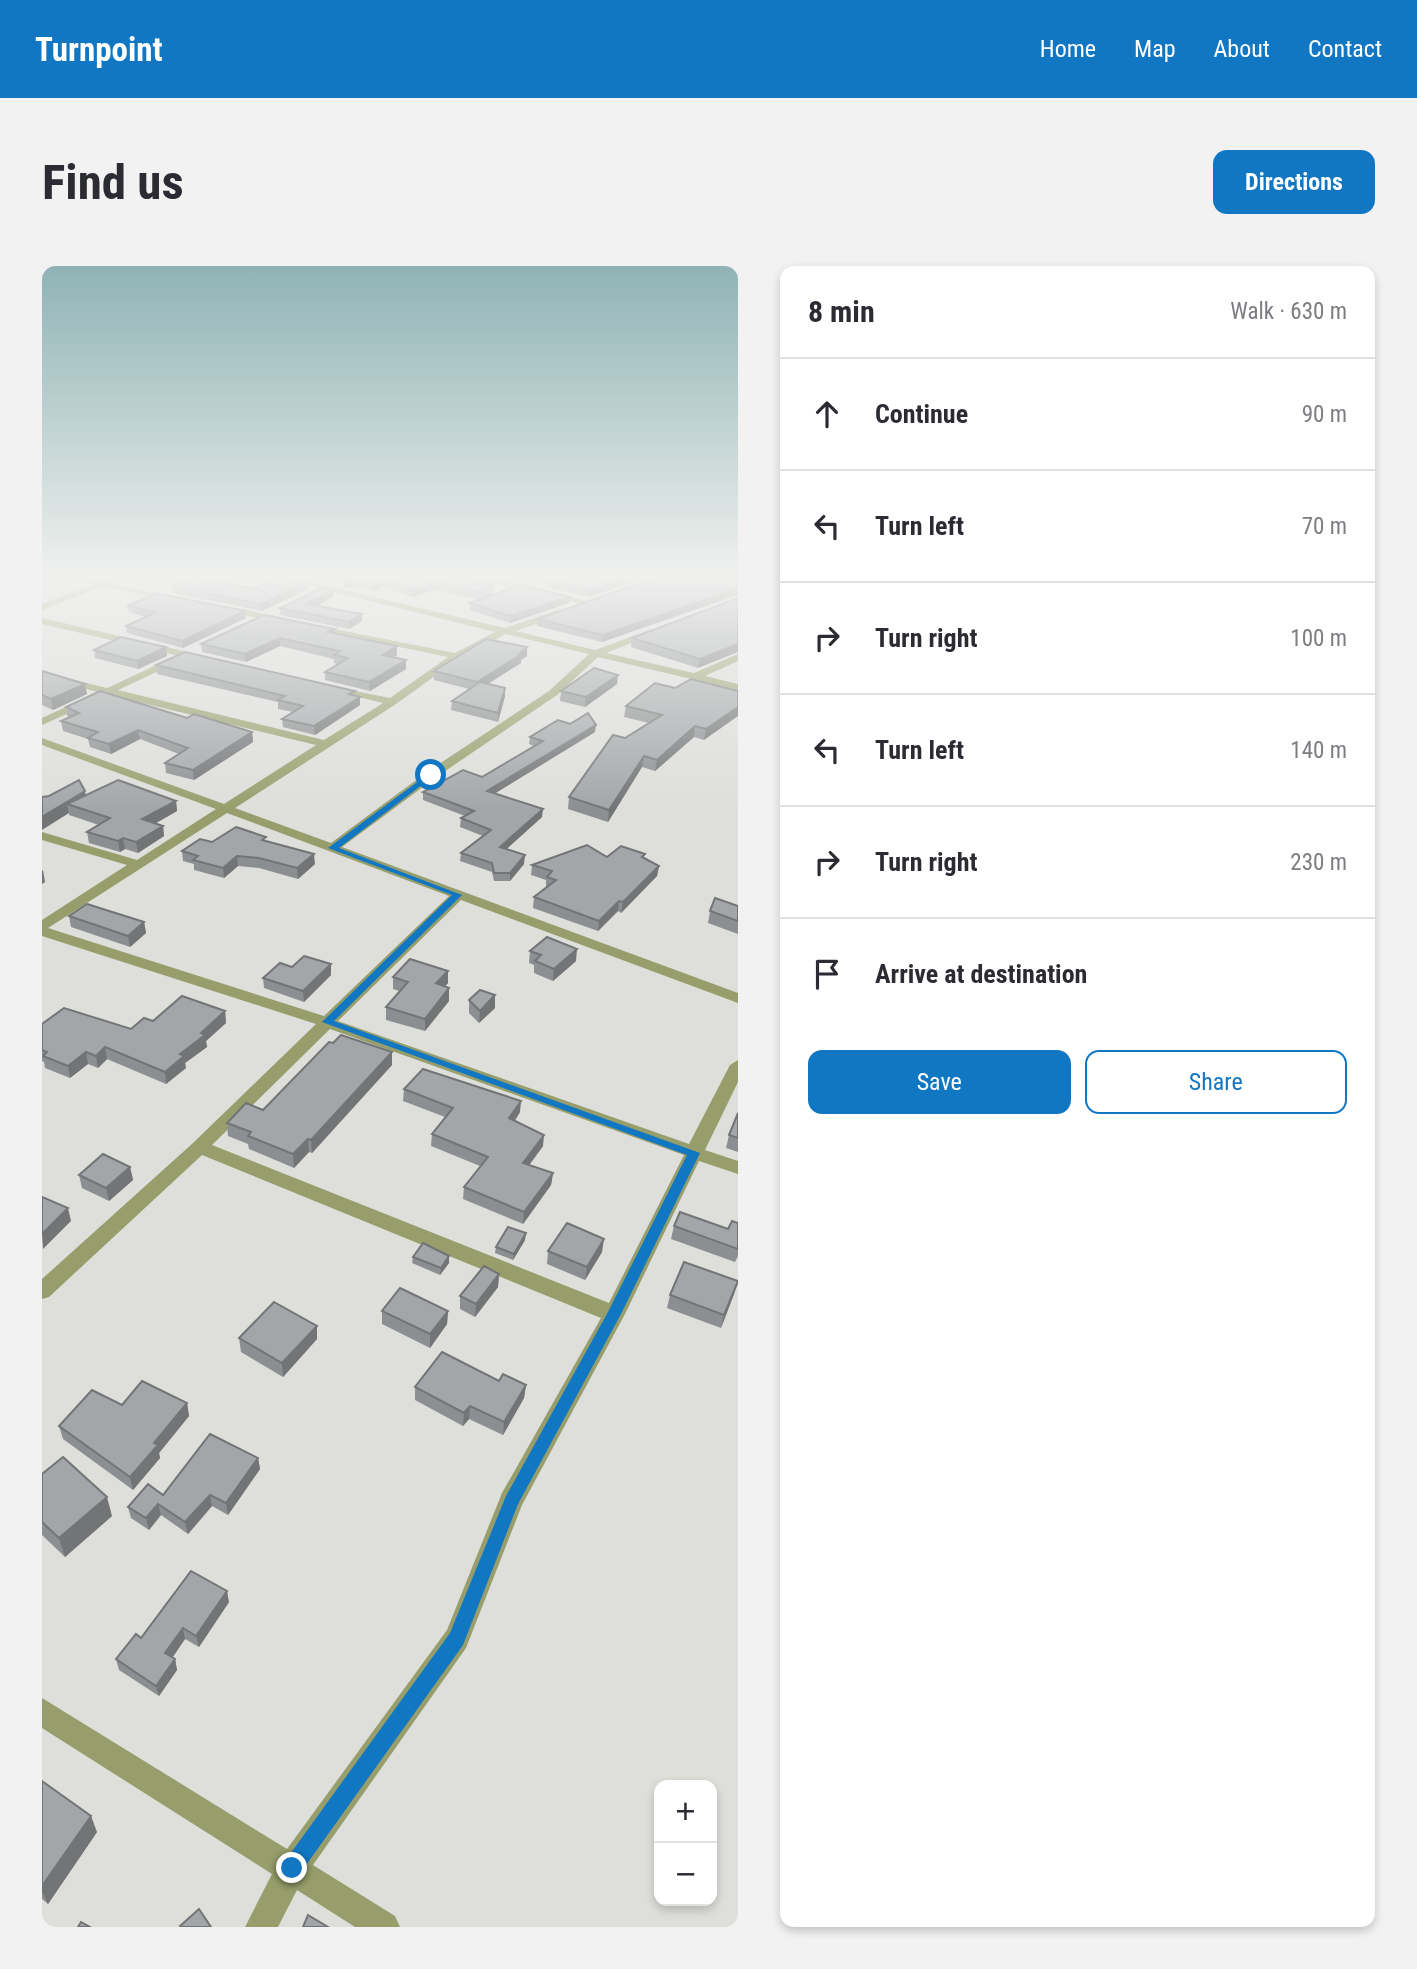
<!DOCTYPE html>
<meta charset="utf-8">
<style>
:root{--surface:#fff;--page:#f2f2f3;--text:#2b2b33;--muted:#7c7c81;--line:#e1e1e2;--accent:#1177c2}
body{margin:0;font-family:"Roboto Condensed",sans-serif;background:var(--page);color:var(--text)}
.controls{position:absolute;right:21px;bottom:21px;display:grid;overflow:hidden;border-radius:14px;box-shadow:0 4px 10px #0003}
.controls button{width:63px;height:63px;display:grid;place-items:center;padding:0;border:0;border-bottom:2px solid var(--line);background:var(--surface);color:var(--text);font:35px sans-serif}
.stop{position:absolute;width:21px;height:21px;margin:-16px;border:5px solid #1177c2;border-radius:50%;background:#fff}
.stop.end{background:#1177c2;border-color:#fff;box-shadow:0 2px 7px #0008}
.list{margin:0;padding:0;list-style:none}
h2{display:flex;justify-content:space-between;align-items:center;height:91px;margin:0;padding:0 28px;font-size:30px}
h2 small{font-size:23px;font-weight:400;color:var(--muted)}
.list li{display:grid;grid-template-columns:46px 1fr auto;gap:21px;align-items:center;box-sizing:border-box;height:112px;padding:0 28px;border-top:2px solid var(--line)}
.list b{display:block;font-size:26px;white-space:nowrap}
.list em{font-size:23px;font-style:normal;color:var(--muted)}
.actions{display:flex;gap:14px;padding:21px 28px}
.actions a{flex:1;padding:16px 0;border:2px solid var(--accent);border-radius:14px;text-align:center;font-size:24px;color:var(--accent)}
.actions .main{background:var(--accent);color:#fff}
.icon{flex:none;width:38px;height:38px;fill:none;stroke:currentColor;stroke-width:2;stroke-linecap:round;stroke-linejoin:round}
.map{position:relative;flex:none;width:696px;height:1661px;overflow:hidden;border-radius:14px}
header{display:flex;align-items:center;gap:42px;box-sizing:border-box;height:98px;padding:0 35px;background:var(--accent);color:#fff}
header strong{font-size:33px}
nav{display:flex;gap:38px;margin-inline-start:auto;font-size:24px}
.intro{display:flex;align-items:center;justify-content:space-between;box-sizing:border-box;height:168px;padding:0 42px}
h1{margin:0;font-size:49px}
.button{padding:18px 32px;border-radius:14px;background:var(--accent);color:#fff;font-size:24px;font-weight:700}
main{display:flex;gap:42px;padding:0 42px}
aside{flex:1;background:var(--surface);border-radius:14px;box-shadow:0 4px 10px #0003}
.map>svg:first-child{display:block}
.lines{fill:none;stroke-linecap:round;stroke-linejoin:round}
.street{fill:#979e6b;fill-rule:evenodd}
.wall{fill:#8c8f91}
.shaded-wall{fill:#727476}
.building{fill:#a3a6a9;stroke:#727476;stroke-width:2}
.route{fill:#1177c2}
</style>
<header>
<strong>Turnpoint</strong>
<nav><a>Home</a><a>Map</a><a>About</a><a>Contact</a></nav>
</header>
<div class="intro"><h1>Find us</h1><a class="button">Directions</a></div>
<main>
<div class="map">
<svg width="696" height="1661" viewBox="0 0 696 1661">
<rect width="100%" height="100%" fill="#dedfdb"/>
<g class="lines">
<g class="street">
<polygon points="29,312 47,312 138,333 133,336 61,320 0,344 0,338 50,318"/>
<path d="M236,312H252L463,362L516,344L519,345V349L474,365L553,384L610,363L615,366L613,368L564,387L652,407L696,388V395L663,410L696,418V424L556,391L515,429L393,512L300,581L696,727V737L419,634L296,755L647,878L688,799L696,794V816L663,884L696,895V908L657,895L583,1048L480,1239L424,1382L271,1599L353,1650L358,1661H313L255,1624L236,1661H203L230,1608L0,1462V1432L245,1583L405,1364L460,1227L559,1052L160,889L7,1031L0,1033V1013L151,877L274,758L0,670V654L85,599L0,574V566L95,594L174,543L0,479V472L182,538L274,479L67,429L0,459V452L56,426L0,412V406L65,422L134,390L138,391V395L76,424L282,474L341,437L288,424V420L348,432L406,391L270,363L267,362V358L413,387L453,366ZM464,368L547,388L507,425L385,506L289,577L193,542L354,438L418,392ZM185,547L407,630L282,750L6,662ZM288,763L642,889L567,1037L170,879Z"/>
<polygon points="432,312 449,312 553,337 548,340"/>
<polygon points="181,339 243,352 248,355 243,358 178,344 176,342"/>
<polygon points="0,352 163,390 168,393 163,396 0,358"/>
</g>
</g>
<g class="wall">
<polygon points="267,312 435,312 451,324 450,329 527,337 468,357 428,344 428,337 438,333 391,324 370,331 341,321 333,325 312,320 302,322 302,315 309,312 282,316 267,315"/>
<polygon points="515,312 602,312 546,331 506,322 506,315"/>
<polygon points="696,312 696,330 695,329 560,376 495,360 496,353"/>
<polygon points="265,316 266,323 220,345 130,327 130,320 213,323"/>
<polygon points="292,323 292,330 275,340 320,348 320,355 307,363 238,349 238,342"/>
<polygon points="696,332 656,402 589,381 590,372"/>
<polygon points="86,340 204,352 141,382 85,367 84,360 104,351 87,346"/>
<polygon points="293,363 293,368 355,380 355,389 351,391 364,403 328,425 283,414 283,406 296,398 292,397 292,393 238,380 204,396 160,386 159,378"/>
<polygon points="124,381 125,390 96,403 53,392 52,384"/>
<polygon points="485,381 485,390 479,394 479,397 446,418 463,430 456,456 409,444 410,435 427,423 392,414 392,405"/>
<polygon points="114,399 318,439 273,469 241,461 240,453 251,446 236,443 236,436 115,408"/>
<polygon points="0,405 45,428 11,444 0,439"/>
<polygon points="575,418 543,441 518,435 519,425"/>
<polygon points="633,422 696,425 662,474 652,471 613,505 600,501 566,556 526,543 527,531 583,472 607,457 582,451 584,440"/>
<polygon points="24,441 145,452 210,466 211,476 152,514 124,507 123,497 137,488 98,473 69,488 48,481 46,473 21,465 19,455 28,451 25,450"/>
<polygon points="553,466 453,527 500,551 464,583 482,598 468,615 452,615 450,606 418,595 419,587 441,570 418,561 419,552 423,550 381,534 381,526 440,511 492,480 487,478 488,471"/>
<polygon points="44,529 134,535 135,545 114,557 121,560 122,570 96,587 83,583 78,586 47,577 45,566 57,559 27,549 27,547 0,531"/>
<polygon points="224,575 273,598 256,613 217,602 196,600 182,612 152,604 152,598 141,595 140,585 170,576"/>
<polygon points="565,591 603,593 617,600 615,610 579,647 576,645 556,665 491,642 492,631 505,621 504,621 504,614 489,609 490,599"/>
<polygon points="696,640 696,668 666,657 668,645"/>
<polygon points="27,650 102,656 104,667 88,681 29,661"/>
<polygon points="488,685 534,695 511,715 492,707 492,699 487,697"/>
<polygon points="289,698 289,709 262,736 222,722 221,712 250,701"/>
<polygon points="351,711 406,717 403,720 407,722 407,735 383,765 344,754 344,741 357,725 351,723"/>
<polygon points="453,729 453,742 437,757 427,747 427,734"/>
<polygon points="183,745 184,757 164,775 165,781 143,797 144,802 124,818 65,793 56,802 46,798 28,812 3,802 2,796 0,795 0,758 89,763 111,755"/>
<polygon points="291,777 350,786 350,799 270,887 267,886 252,902 207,883 206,878 186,870 185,857 221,844"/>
<polygon points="362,823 478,846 473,855 501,880 487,899 511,907 509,919 481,958 421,933 422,921 438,900 389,880 390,868 403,851 361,835"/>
<polygon points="696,847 696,886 684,882 687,869"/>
<polygon points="88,901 91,914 67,935 40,922 37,909"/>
<polygon points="696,957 696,990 693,996 629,973 632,960 686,963"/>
<polygon points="483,974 471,994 453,987 454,981"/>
<polygon points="506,985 560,986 543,1014 505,998"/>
<polygon points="371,991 407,997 398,1009 370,997"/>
<polygon points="457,1008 456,1021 433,1051 418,1043 418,1030"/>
<polygon points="692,1028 679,1062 625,1042 628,1029"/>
<polygon points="340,1045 406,1045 405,1058 388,1082 340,1058"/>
<polygon points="275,1060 275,1073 241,1111 199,1086 197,1072"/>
<polygon points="457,1115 484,1119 482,1132 461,1169 427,1153 421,1160 373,1134 373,1121"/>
<polygon points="145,1137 147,1150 117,1187 118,1192 91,1224 21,1173 17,1160 80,1139"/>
<polygon points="216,1192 218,1203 186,1249 170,1240 146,1268 119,1249 107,1264 89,1252 86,1241 121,1229"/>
<polygon points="0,1208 70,1250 23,1291 0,1269"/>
<polygon points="187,1336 157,1381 143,1373 130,1392 133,1393 135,1404 117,1430 77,1404 74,1393 99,1372"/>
<polygon points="0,1515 55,1566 6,1638 0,1633"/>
</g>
<g class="shaded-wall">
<polygon points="282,312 309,312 282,316"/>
<polygon points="582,312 602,312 546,331 547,324"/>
<polygon points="312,313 312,320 302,322 302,315"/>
<polygon points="341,314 341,321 333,325 333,318"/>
<polygon points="265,316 266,323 220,345 219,338"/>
<polygon points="391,317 391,324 370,331 370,324"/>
<polygon points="696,322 695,329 560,376 561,369"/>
<polygon points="292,323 292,330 265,345 264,338"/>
<polygon points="528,331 527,337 468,357 468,350"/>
<polygon points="203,345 204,352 141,382 140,375"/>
<polygon points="320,348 320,355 307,363 307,356"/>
<polygon points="237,372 238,380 204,396 203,388"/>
<polygon points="696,378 696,386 656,402 658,393"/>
<polygon points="355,380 355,389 341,397 341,389"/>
<polygon points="124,381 125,390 96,403 95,395"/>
<polygon points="485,381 485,390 479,394 479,397 434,425 435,416"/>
<polygon points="364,394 364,403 328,425 327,416"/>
<polygon points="576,409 575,418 543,441 544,431"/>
<polygon points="43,418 45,428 11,444 9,433"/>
<polygon points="463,422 463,430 456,456 456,447"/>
<polygon points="318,431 318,439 273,469 272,460"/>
<polygon points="696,441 696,450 662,474 664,463"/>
<polygon points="554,459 553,466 444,533 445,525"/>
<polygon points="653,460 652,471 613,505 615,494"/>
<polygon points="96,464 98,473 69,488 67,478"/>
<polygon points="210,466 211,476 152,514 151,504"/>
<polygon points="602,490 600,501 566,556 567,544"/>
<polygon points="43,525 45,535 25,538 27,547 0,564 0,551"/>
<polygon points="134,535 135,545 102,564 100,553"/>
<polygon points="501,543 500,551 457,590 458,581"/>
<polygon points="121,560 122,570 96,587 94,576"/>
<polygon points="81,572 83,583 78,586 76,575"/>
<polygon points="272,588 273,598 256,613 255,602"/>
<polygon points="483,589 482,598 468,615 468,607"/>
<polygon points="195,590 196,600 182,612 181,602"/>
<polygon points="617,600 615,610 579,647 581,636"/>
<polygon points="1,604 3,616 0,618 0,605"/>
<polygon points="577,635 576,645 556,665 557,655"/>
<polygon points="102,656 104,667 88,681 86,670"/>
<polygon points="535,683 534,695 511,715 512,703"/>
<polygon points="289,698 289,709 262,736 261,725"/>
<polygon points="406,705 406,717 394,730 394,717"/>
<polygon points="407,722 407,735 383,765 383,753"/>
<polygon points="453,729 453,742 437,757 438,745"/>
<polygon points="183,745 184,757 164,775 165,781 143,797 144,802 124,818 123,806 138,788 159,767"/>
<polygon points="63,781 65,793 56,802 54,790"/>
<polygon points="44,786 46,798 28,812 26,800"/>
<polygon points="350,786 350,799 270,887 269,874"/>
<polygon points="479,835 478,846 466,864 467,852"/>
<polygon points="502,869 501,880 480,909 481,897"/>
<polygon points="266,873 267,886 252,902 251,888"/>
<polygon points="88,901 91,914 67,935 64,922"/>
<polygon points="511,907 509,919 481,958 482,946"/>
<polygon points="26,942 29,955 1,983 0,968"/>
<polygon points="484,967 483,974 471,994 472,988"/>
<polygon points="562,973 560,986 543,1014 545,1001"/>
<polygon points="407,990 407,997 398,1009 399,1002"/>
<polygon points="457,1008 456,1021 433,1051 434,1038"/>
<polygon points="696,1015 692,1028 679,1062 682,1049"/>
<polygon points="406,1045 405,1058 388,1082 388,1068"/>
<polygon points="275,1060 275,1073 241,1111 240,1097"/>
<polygon points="484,1119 482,1132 461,1169 462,1156"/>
<polygon points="145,1137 147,1150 117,1187 118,1192 91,1224 88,1211 112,1177"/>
<polygon points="428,1140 427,1153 421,1160 422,1147"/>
<polygon points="216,1192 218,1203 186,1249 184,1237"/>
<polygon points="168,1229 170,1240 146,1268 143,1256"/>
<polygon points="65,1231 70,1250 23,1291 17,1272"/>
<polygon points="116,1238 119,1249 107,1264 104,1252"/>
<polygon points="185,1325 187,1336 157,1381 154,1370"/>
<polygon points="141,1362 143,1373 126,1398 123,1387"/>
<polygon points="133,1393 135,1404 117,1430 114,1420"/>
<polygon points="49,1550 55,1566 6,1638 0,1626 0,1620"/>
</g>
<g class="building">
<polygon points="148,312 156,312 213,323 225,317 238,320 255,313 265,316 219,338 130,320"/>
<polygon points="309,312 435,312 452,317 449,328 391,317 370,324 341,314 333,318 312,313 302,315"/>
<polygon points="515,312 582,312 547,324 506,315"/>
<polygon points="612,312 696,312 696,322 561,369 496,353"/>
<polygon points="479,319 528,331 468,350 428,337"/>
<polygon points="282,321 292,323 264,338 320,348 307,356 238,342"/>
<polygon points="113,327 203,345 140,375 84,360 114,346 86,340"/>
<polygon points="696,332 696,378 658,393 590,372"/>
<polygon points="222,349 293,363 286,366 355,380 341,389 364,394 327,416 283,406 306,392 292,389 298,385 237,372 203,388 159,378"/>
<polygon points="79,371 124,381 95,395 52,384"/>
<polygon points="444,373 485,381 477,388 480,388 435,416 392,405"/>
<polygon points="143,386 313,425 307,428 318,431 272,460 240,453 261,440 236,434 243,430 114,399"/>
<polygon points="552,402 576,409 544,431 519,425"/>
<polygon points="0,405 43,418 9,433 0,429"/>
<polygon points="649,413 696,425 696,441 664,463 653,460 615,494 602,490 567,544 527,531 571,469 583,472 620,449 584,440 613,417 633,422"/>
<polygon points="438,416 463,422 456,447 410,435"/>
<polygon points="58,425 145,452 152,448 210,466 151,504 123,497 146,482 96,464 67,478 46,472 56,466 19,455 37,447 24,441"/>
<polygon points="546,447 554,459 445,525 501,543 458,581 483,589 468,607 452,607 450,597 419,587 449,564 419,552 432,545 381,526 421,504 440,511 501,475 488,471 516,454 528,458"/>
<polygon points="37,514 43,525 0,551 0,531 7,530"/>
<polygon points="76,514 134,535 100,553 121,560 94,576 81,572 76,575 45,566 68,552 25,538"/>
<polygon points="194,561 224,571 220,574 272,588 255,602 217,592 195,590 181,602 151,594 156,590 140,585 158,573 170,576"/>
<polygon points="545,579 565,591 579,580 603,588 600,591 617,600 581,636 577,635 557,655 492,631 514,614 505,611 510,605 490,599"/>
<polygon points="673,632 696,640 696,655 668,645"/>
<polygon points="45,638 102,656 86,670 27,650"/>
<polygon points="505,671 535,683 512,703 493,695 499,689 488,685"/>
<polygon points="262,690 289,698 261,725 221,712 238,697 250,701"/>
<polygon points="368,693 406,705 394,717 407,722 383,753 344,741 366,716 351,711"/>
<polygon points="438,724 453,729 438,745 427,734"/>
<polygon points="140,730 183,745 159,767 163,769 138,788 142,790 123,806 63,781 54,790 44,786 26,800 1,790 5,786 0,784 0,758 22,742 89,763 102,752 111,755"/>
<polygon points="299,769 350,786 269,874 266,873 251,888 206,870 209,866 185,857 204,837 221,844 287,776 291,777"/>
<polygon points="381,803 479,835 467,852 502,869 481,897 511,907 482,946 422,921 446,891 390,868 411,842 362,823"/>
<polygon points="696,847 696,872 687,869"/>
<polygon points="61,888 88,901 64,922 37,909"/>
<polygon points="0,931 26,942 0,968"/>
<polygon points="638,946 686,963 690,955 696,957 696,983 632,960"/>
<polygon points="525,957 562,973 545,1001 506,985"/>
<polygon points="466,961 484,967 472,988 454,981"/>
<polygon points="381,977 407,990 399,1002 371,991"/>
<polygon points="642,996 696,1015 682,1049 628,1029"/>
<polygon points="442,1000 457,1008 434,1038 418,1030"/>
<polygon points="358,1022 406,1045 388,1068 340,1045"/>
<polygon points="232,1036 275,1060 240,1097 197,1072"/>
<polygon points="400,1086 457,1115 461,1108 484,1119 462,1156 428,1140 422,1147 373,1121"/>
<polygon points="100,1115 145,1137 112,1177 116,1179 88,1211 17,1160 50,1124 80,1139"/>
<polygon points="168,1168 216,1192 184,1237 168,1229 143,1256 116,1238 104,1252 86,1241 106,1218 121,1229"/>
<polygon points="21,1191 65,1231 17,1272 0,1256 0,1208"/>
<polygon points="149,1305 185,1325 154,1370 141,1362 123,1387 133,1393 114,1420 74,1393 94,1368 99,1372"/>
<polygon points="0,1515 49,1550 0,1620"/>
<polygon points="157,1643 169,1661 139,1661 138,1660"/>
<polygon points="266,1649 286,1661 261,1661"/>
<polygon points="39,1656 48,1661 36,1661"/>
</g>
<linearGradient id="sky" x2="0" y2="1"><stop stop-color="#8fb3b5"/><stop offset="0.57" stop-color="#f0f1ef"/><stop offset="1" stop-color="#f0f1ef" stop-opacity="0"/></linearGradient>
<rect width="696" height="545" fill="url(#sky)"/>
<polygon class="route" points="386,508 393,509 297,582 420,629 292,755 658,887 579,1048 476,1238 421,1379 257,1609 250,1612 243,1609 240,1602 243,1595 408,1367 464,1230 566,1046 645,889 280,756 410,629 286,582"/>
</svg>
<div class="controls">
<button>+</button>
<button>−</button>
</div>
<div class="stop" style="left:389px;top:509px"></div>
<div class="stop end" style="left:250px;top:1602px"></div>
</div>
<aside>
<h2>8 min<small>Walk · 630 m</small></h2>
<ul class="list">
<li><svg class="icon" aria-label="ahead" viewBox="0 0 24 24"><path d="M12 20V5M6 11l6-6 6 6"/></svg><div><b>Continue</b></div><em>90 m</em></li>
<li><svg class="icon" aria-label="left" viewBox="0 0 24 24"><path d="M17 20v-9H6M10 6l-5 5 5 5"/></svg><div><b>Turn left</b></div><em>70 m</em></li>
<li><svg class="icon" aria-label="right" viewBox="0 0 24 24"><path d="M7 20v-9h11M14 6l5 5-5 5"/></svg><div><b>Turn right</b></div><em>100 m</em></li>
<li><svg class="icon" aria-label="left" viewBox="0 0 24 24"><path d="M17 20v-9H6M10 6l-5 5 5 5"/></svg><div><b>Turn left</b></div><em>140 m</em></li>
<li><svg class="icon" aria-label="right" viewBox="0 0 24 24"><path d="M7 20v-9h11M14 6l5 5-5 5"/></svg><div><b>Turn right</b></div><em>230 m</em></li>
<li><svg class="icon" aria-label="arrive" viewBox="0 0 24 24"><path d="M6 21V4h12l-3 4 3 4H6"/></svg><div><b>Arrive at destination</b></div></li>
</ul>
<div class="actions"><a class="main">Save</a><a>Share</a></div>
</aside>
</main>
